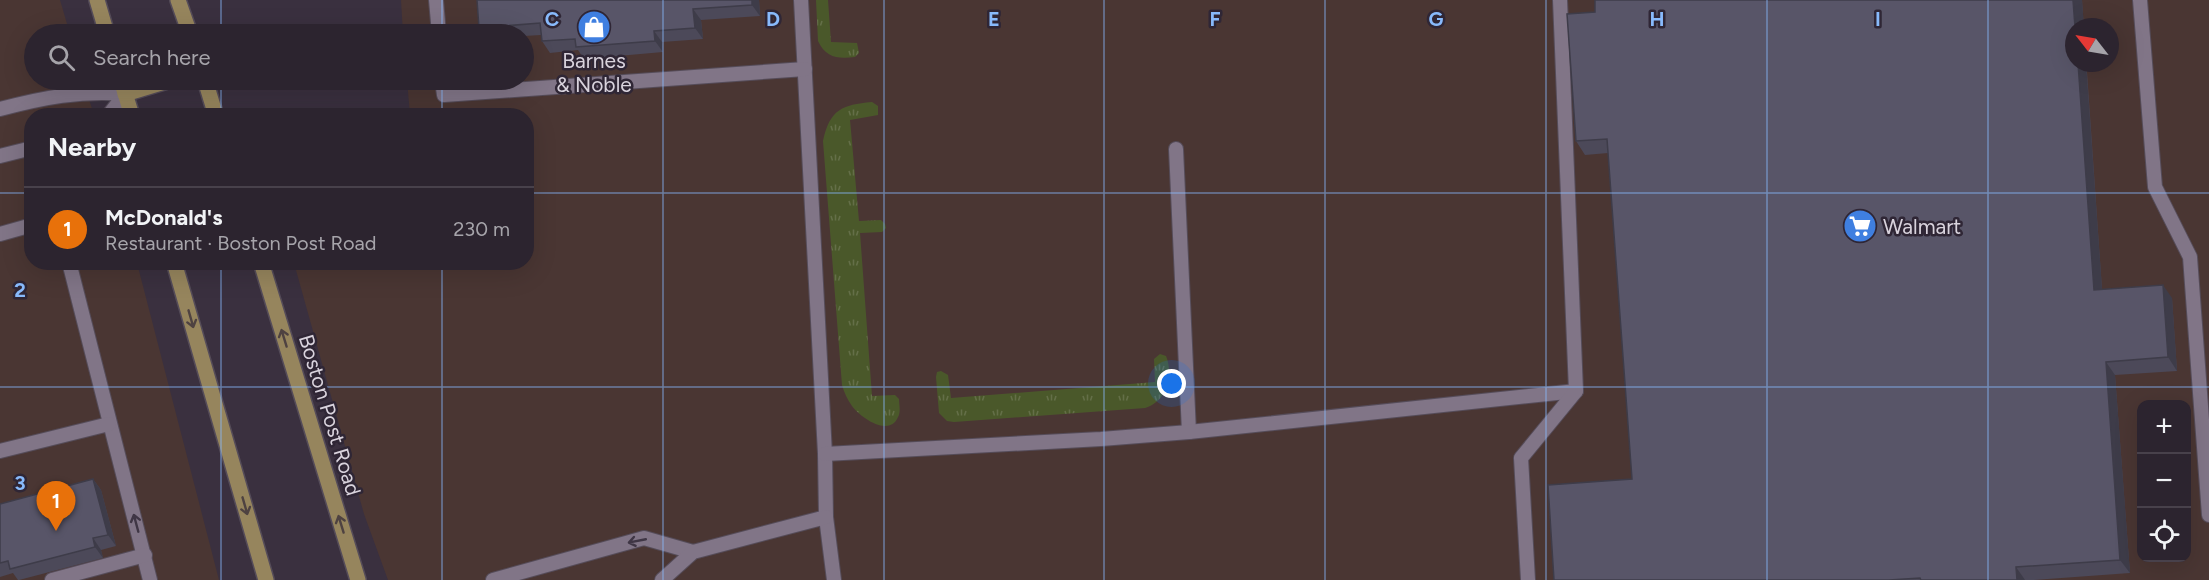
<!DOCTYPE html>
<meta charset="utf-8">
<style>
:root{--surface:#2c242f;--page:#38303b;--text:#f1f3f6;--muted:#a6a4aa;--line:#48414b;--accent:#95b2f1}
body{margin:0;font-family:Figtree,sans-serif;background:var(--page);color:var(--text)}
.controls{position:absolute;right:18px;bottom:18px;display:grid;overflow:hidden;border-radius:12px;box-shadow:0 6px 24px #0002}
.controls button{width:54px;height:54px;display:grid;place-items:center;padding:0;border:0;border-bottom:2px solid var(--line);background:var(--surface);color:var(--text);font:30px sans-serif}
.compass{position:absolute;left:2065px;top:18px;width:54px;height:54px;border-radius:50%;background:var(--surface);box-shadow:0 6px 24px #0002;rotate:301deg}
.you{position:absolute;left:1172px;top:384px;width:21px;height:21px;margin:-15px;border:4px solid #fff;border-radius:50%;background:#1a73e8;box-shadow:0 0 0 9px #1a73e833}
.badge{display:grid;place-items:center;width:39px;height:39px;border-radius:50%;background:var(--accent);color:#fff;font-size:20px;font-weight:700}
.pin{position:absolute;translate:-50% -50px;filter:drop-shadow(0 2px 3px #0008)}
.pin::after{content:'';position:absolute;top:32px;width:21px;height:18px;background:inherit;clip-path:polygon(0 0,100% 0,50% 100%)}
.list{margin:0;padding:0;list-style:none}
h2{display:flex;justify-content:space-between;align-items:center;height:78px;margin:0;padding:0 24px;font-size:26px}
h2 small{font-size:20px;font-weight:400;color:var(--muted)}
.list li{display:grid;grid-template-columns:39px 1fr auto;gap:18px;align-items:center;box-sizing:border-box;height:84px;padding:0 24px;border-top:2px solid var(--line)}
.list b{display:block;font-size:22px;white-space:nowrap}
.list p{margin:0;font-size:20px;white-space:nowrap;color:var(--muted)}
.list em{font-size:20px;font-style:normal;color:var(--muted)}
.icon{flex:none;width:33px;height:33px;fill:none;stroke:currentColor;stroke-width:2;stroke-linecap:round;stroke-linejoin:round}
.map{position:relative;flex:none;width:2209px;height:580px;overflow:hidden}
.search{position:absolute;background:var(--surface);box-shadow:0 6px 24px #0002;left:24px;top:24px;width:510px;height:66px;display:flex;align-items:center;gap:15px;box-sizing:border-box;padding:0 21px;border-radius:33px;color:var(--muted);font-size:22px}
.panel{position:absolute;background:var(--surface);box-shadow:0 6px 24px #0002;left:24px;top:108px;width:510px;height:162px;border-radius:24px}
.map>svg:first-child{display:block}
.commercial{fill:#4a3633;fill-rule:evenodd}
.grass{fill:url(#grass-tufts)}
.lines{fill:none;stroke-linecap:round;stroke-linejoin:round}
.service-casing{stroke:#554c59;stroke-width:16}
.primary-casing{stroke:#554c59;stroke-width:18}
.service{stroke:#817587;stroke-width:14}
.primary{stroke:#96855d;stroke-width:15}
.wall{fill:#4c4959}
.shaded-wall{fill:#3e3c49}
.building{fill:#585568;stroke:#3e3c49;stroke-width:1.5}
.oneway{stroke:#4e4241}
.oneway2{stroke:#3f3645}
.grid{fill:none;stroke:#88bafc;stroke-width:1.5;stroke-opacity:0.55}
.labels{text-anchor:middle;dominant-baseline:central;stroke-width:5;stroke-linejoin:round;paint-order:stroke}
.poi-label{font-size:21px;fill:#d9d3dd;stroke:#2f2635}
.street-label{font-size:21px;fill:#d9d3dd;stroke:#2f2635}
.grid-label{font-size:20px;text-anchor:middle;font-weight:bold;fill:#88bafc;stroke:#2f2635;stroke-width:5;stroke-linejoin:round;paint-order:stroke}
</style>
<div class="map">
<svg width="2209" height="580" viewBox="0 0 2209 580">
<defs>
<pattern id="grass-tufts" width="24" height="20" patternUnits="userSpaceOnUse" patternTransform="scale(1.5)"><rect width="24" height="20" fill="#4a582a"/><path d="M3 7l-1-3M5 7V3M7 7l1-3M15 17l-1-3M17 17v-4M19 17l1-3" fill="none" stroke="#646f48"/></pattern>
</defs>
<rect width="100%" height="100%" fill="#3a303f"/>
<g class="commercial">
<polygon points="0,0 60,0 70,34 34,34 34,80 83,80 94,115 32,116 32,262 137,263 219,580 0,580"/>
<path d="M401,0H2209V580H388L364,514L294,263L526,262V116L410,115L407,80H524V34H403ZM2074,27H2110V63H2074ZM2142,404H2186V558H2142Z"/>
</g>
<g class="grass">
<path d="M816,0H828L831,42L857,43L859,53L855,57C838,59 826,58 818,41Z"/>
<path d="M872,102L878,106V115L850,120L859,221L881,220L885,224L886,228L882,232L860,233L872,396L895,395L899,399C899,404 901,412 898,417C889,438 860,417 852,406C847,399 844,392 842,385L823,141C830,109 842,105 872,102Z"/>
<path d="M1160,354L1166,356C1174,376 1167,401 1145,408L954,422L947,421L939,413L936,377L937,372L941,371L948,375L951,398L1155,382L1154,359Z"/>
</g>
<g class="lines">
<g class="service-casing">
<g id="service">
<polyline points="436,0 439,34"/>
<polyline points="801,0 825,454 826,517 834,580"/>
<polyline points="2140,0 2155,187 2190,257 2209,515"/>
<polyline points="442,80 444,95 805,69"/>
<path d="M0,109C42,98 81,90 125,94"/>
<polyline points="108,116 125,94"/>
<polyline points="1176,149 1189,432"/>
<polyline points="0,156 32,148"/>
<polyline points="0,234 32,225"/>
<polyline points="69,262 150,580"/>
<polyline points="0,451 109,424"/>
<polyline points="825,454 1101,439 1189,432 1576,391"/>
<polyline points="52,580 145,555"/>
<polyline points="493,580 644,538 693,552"/>
<polyline points="662,580 693,552 826,517"/>
<polyline points="1528,580 1521,458 1576,391 1560,0"/>
</g>
</g>
<g class="primary-casing">
<g id="primary">
<polyline points="97,0 107,34"/>
<polyline points="178,0 190,34"/>
<polyline points="121,80 132,116"/>
<polyline points="205,80 216,116"/>
<polyline points="125,94 171,80"/>
<polyline points="174,262 266,580"/>
<polyline points="261,262 358,580"/>
</g>
</g>
<use href="#service" class="service"/>
<use href="#primary" class="primary"/>
</g>
<g class="wall">
<polygon points="477,0 759,0 760,16 701,20 703,39 662,42 663,52 584,59 578,50 550,53 542,41 541,35 524,36 524,34 483,34 479,28"/>
<polygon points="1595,0 2082,0 2102,289 2172,298 2177,371 2115,375 2130,573 2034,580 1554,580 1632,479 1608,153 1585,155 1576,141 1595,12"/>
<polygon points="93,479 101,490 116,546 101,550 103,558 19,580 18,580 13,573 0,577 0,504"/>
</g>
<g class="shaded-wall">
<polygon points="752,0 759,0 760,16 752,5"/>
<polygon points="2073,0 2082,0 2084,27 2075,27"/>
<polygon points="693,9 701,20 703,39 695,28"/>
<polygon points="654,31 662,42 663,52 655,41"/>
<polygon points="2078,63 2086,63 2103,303 2094,290"/>
<polygon points="2163,285 2172,298 2177,371 2168,357"/>
<polygon points="2106,362 2115,375 2130,573 2120,560"/>
<polygon points="93,479 101,490 116,546 108,535"/>
<polygon points="93,538 101,550 103,558 95,547"/>
<polygon points="2016,567 2025,580 2017,580"/>
</g>
<g class="building">
<polygon points="477,0 752,0 752,5 693,9 695,28 654,31 655,41 576,47 575,39 542,41 540,23 479,28"/>
<polygon points="1595,0 2073,0 2075,27 2074,27 2074,63 2078,63 2094,290 2163,285 2168,357 2106,362 2120,560 2016,567 2017,580 1921,580 1920,578 1889,580 1554,580 1548,485 1632,479 1607,139 1576,141 1567,14 1595,12"/>
<polygon points="93,479 108,535 93,538 95,547 10,569 8,561 0,563 0,504"/>
</g>
<defs><path id="oneway-shaft" d="M-6 0H5M1.5-3L5.5 0L1.5 3" fill="none" stroke-width="1.6" stroke-linecap="round" stroke-linejoin="round" transform="scale(1.5)"/></defs>
<g class="oneway">
<use href="#oneway-shaft" transform="translate(191 319) rotate(74)"/>
<use href="#oneway-shaft" transform="translate(284 338) rotate(-107)"/>
<use href="#oneway-shaft" transform="translate(245 506) rotate(74)"/>
<use href="#oneway-shaft" transform="translate(341 524) rotate(-107)"/>
</g>
<g class="oneway2">
<use href="#oneway-shaft" transform="translate(136 523) rotate(-105)"/>
<use href="#oneway-shaft" transform="translate(637 541) rotate(169)"/>
</g>
<path class="grid" d="M221,0V34M442,0V34M663,0V580M884,0V580M1104,0V580M1325,0V580M1546,0V580M1767,0V580M1988,0V580M221,80V116M442,80V116M0,193H32M526,193H2209M221,262V580M442,262V580M0,387H2209"/>
<defs>
<g id="shop-disc" transform="scale(1.725)"><circle r="9.5" fill="#3f7fe0" stroke="#2f2635"/><path d="M-5-2.5h2.3a2.7 3.5 0 0 1 5.4 0H5L5.5 6h-11ZM-1.5-2.5h3a1.5 2.3 0 0 0-3 0Z" fill="#fff"/></g>
<g id="supermarket-disc" transform="scale(1.725)"><circle r="9.5" fill="#3f7fe0" stroke="#2f2635"/><path d="M-6-5.5h2.5l.6 2H6L4.5 2H-2.5L-4.4-4H-6ZM-1.5 3.2a1.3 1.3 0 1 0 .1 0ZM3 3.2a1.3 1.3 0 1 0 .1 0Z" fill="#fff"/></g>
</defs>
<g fill-rule="evenodd">
<use href="#shop-disc" x="594" y="27"/>
<use href="#supermarket-disc" x="1860" y="226"/>
</g>
<g class="labels">
<g class="poi-label">
<text x="594" y="60">Barnes<tspan x="594" dy="24">&amp; Noble</tspan></text>
<text x="1883" y="226" text-anchor="start">Walmart</text>
</g>
<g class="street-label">
<text transform="translate(330 415) rotate(73)">Boston Post Road</text>
</g>
</g>
<g class="grid-label">
<text x="552" y="26">C</text>
<text x="773" y="26">D</text>
<text x="994" y="26">E</text>
<text x="1215" y="26">F</text>
<text x="1436" y="26">G</text>
<text x="1657" y="26">H</text>
<text x="1878" y="26">I</text>
<text x="20" y="297">2</text>
<text x="20" y="490">3</text>
</g>
</svg>
<div class="controls">
<button>+</button>
<button>−</button>
<button><svg class="icon" aria-label="locate" viewBox="0 0 24 24"><circle cx="12" cy="12" r="6"/><path d="M12 2v4M12 18v4M2 12h4M18 12h4"/></svg></button>
</div>
<svg class="compass" viewBox="-18 -18 36 36"><path d="M0-13l5 13h-10z" fill="#e53935"/><path d="M0 13l5-13h-10z" fill="#a6a4aa"/></svg>
<div class="you"></div>
<div class="pin badge" style="left:56px;top:531px;background:#e8710a">1</div>
<div class="search"><svg class="icon" aria-label="search" viewBox="0 0 24 24"><circle cx="10" cy="10" r="6"/><path d="M15 15l6 6"/></svg>Search here</div>
<section class="panel">
<h2>Nearby<small></small></h2>
<ul class="list">
<li><span class="badge" style="background:#e8710a">1</span><div><b>McDonald's</b><p>Restaurant · Boston Post Road</p></div><em>230 m</em></li>
</ul>
</section>
</div>
